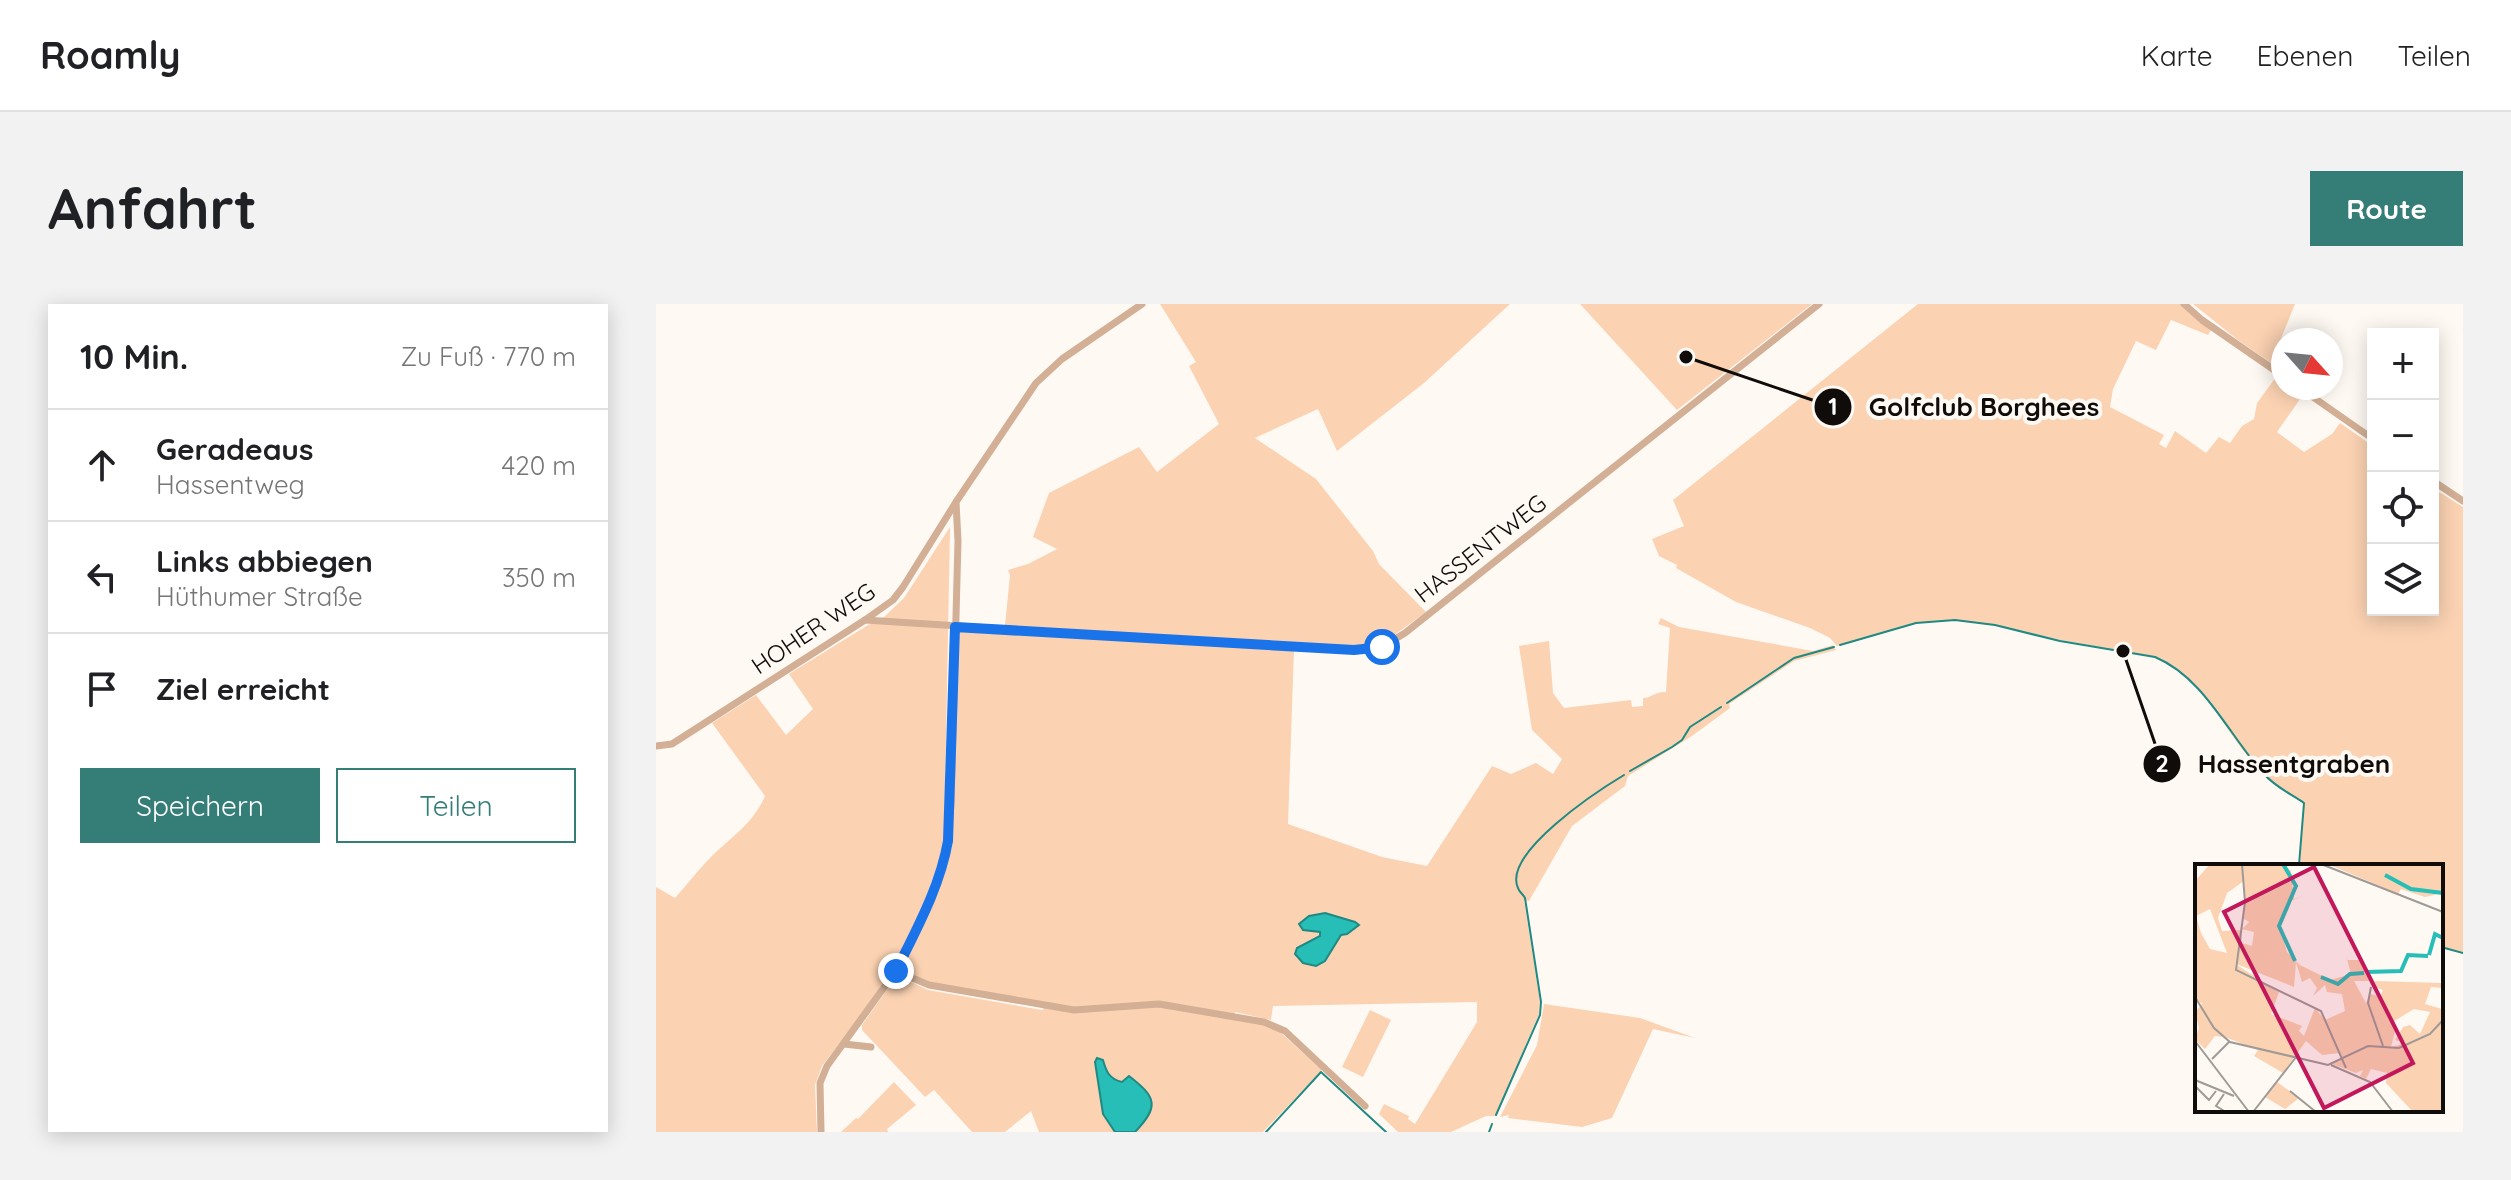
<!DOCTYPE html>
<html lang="de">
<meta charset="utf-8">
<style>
:root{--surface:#fff;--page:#f2f2f2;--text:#202124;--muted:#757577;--line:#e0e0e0;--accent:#357d77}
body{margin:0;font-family:Quicksand,sans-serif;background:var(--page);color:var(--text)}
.controls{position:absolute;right:24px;top:24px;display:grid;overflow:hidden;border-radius:0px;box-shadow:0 4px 20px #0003}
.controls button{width:72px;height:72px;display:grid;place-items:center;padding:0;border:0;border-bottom:2px solid var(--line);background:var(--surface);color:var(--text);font:40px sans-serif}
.compass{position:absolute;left:1615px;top:24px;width:72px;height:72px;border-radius:50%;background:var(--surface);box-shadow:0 4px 20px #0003;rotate:117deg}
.stop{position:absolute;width:24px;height:24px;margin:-18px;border:6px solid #1a73e8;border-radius:50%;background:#fff}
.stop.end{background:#1a73e8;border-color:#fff;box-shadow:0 2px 8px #0008}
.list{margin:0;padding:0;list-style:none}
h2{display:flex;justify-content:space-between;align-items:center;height:104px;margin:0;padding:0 32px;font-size:34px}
h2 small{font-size:26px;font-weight:400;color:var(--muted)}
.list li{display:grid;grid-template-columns:52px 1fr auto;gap:24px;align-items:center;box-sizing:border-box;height:112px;padding:0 32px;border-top:2px solid var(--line)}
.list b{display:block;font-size:30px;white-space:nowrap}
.list p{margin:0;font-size:26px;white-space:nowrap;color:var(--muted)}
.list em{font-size:26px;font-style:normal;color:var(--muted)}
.actions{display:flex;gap:16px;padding:24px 32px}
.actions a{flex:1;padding:18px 0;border:2px solid var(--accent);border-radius:0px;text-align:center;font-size:28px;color:var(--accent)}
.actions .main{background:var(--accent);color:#fff}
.icon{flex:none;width:44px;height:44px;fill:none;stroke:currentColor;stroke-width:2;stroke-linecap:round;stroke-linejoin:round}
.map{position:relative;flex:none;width:1807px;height:828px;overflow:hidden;border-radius:0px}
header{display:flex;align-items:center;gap:48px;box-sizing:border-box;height:112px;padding:0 40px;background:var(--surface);border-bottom:2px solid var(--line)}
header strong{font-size:38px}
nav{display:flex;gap:44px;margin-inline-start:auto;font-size:28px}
.intro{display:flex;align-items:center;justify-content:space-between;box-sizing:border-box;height:192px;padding:0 48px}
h1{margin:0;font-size:56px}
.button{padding:20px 36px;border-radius:0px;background:var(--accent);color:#fff;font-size:28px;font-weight:700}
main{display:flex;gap:48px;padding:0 48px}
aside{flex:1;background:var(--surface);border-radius:0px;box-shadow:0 4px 20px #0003}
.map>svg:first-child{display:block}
.green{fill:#fbd2b2}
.water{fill:#26beb6;stroke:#1f8982;stroke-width:2}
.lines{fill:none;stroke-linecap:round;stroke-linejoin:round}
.stream{stroke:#1f8982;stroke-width:2}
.minor{stroke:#d2af95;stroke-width:7}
.route{stroke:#1a73e8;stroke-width:10}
.labels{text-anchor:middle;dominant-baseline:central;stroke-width:8;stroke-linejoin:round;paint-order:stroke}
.street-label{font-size:24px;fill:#0f0c0a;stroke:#fff9f4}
.inset-river{fill:none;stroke:#26beb6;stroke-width:4}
.inset-road{fill:none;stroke:#9f9a96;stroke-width:2}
.view{fill:#c2185b;fill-opacity:0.15;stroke:#c2185b;stroke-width:4}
.inset-edge{fill:none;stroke:#0f0c0a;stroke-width:4}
.leader{fill:none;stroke:#0f0c0a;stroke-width:3}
.callout-dot{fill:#0f0c0a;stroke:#fff9f4;stroke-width:3}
.mark-label{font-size:24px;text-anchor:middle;font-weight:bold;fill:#fff}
.callout-label{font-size:26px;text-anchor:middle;font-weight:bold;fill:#0f0c0a;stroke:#fff9f4;stroke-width:8;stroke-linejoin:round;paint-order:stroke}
</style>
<header>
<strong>Roamly</strong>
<nav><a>Karte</a><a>Ebenen</a><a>Teilen</a></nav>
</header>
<div class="intro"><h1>Anfahrt</h1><a class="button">Route</a></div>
<main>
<aside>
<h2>10 Min.<small>Zu Fuß · 770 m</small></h2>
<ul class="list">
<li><svg class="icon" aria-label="ahead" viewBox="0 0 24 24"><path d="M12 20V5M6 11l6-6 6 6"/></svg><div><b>Geradeaus</b><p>Hassentweg</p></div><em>420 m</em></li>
<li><svg class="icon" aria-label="left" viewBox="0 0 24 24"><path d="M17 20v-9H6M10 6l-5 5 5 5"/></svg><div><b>Links abbiegen</b><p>Hüthumer Straße</p></div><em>350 m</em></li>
<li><svg class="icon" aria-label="arrive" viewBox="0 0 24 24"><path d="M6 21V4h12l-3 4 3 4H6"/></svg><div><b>Ziel erreicht</b></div></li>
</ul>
<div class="actions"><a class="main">Speichern</a><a>Teilen</a></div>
</aside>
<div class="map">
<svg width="1807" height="828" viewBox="0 0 1807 828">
<rect width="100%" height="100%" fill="#fff9f4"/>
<g class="green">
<path d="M504,0H854L768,79L681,147L662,105L599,134L660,175L717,247L723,260L770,308L726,340L699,344L495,330L494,336L638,346L632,520L726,553L771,562L836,462L855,470L880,459L897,470L906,455L876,426L863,342L893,337L897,389L908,404L975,396L976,403L987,402V394C995,394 1000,387 1010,388L1014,324L1002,320L1005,314L1023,323L1157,347L1177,341L1180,346L1138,357L1073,400L1074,404L1036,432L972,472L969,482L916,522L873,597L868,596L884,698L883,710L839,812H830L795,828H742L723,810L728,800L753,812L752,815L759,820L821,718V698L617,702L615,716L579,708L577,714L607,720L624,728L666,766L607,828H383L375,807L349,828H316L278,786L269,793L206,726V721L237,677L247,674L272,686L386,706L392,700C362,695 266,685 249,664V656L275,603L296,543L303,325L456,333L349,321L354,271L352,266L372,260L401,245L377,233L393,189L483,143L501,168L563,120L533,62L540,58Z"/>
<polygon points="924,0 1156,0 1021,106"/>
<path d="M1262,0H1525L1555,26L1552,31L1515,16L1500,46L1480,37L1457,85L1454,103L1508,131L1503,140L1510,144L1519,127L1550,149L1563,133L1574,139L1586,122L1598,115L1601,99L1620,73L1627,78V84H1636L1647,91L1621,128L1648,148L1676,130L1684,119L1717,142V306H1777V184L1807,203V648L1785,643V562L1644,561L1648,499C1637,491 1623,483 1612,474C1571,438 1553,376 1499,353L1405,336L1339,321L1299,316L1260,319L1181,342L1174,334L1154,324L1080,298L1020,264L1021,261L1003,252L996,235L1028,222L1017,196Z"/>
<polygon points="1537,0 1639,0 1615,59 1582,36"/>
<path d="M294,223L288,543L268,599L243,653L224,685L166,762L159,781L161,828H0V583L19,594C31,581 41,567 54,554C74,534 98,519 109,492L56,419L100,391L130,431L157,405L133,370L212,321L228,313L248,294Z"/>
<polygon points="888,700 984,714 1039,734 997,725 956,814 926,823 852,814 853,811 844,813 881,741"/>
<polygon points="714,706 735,716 707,773 686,763"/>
<polygon points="238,778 260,801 231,825 232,828 185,828 200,814 202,815"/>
</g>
<g class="water">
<polygon points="669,609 699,618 703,621 691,630 685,631 669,657 660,662 647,659 639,650 641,644 664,632 664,628 647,626 643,620 653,612"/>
<path d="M441,754L447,756C450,767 453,775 466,778L473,772C500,793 504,802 479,828H459L447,810L439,758Z"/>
</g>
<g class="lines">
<g class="stream">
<path d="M1184,341L1260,319L1299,316L1339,321L1404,337L1499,353C1549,374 1573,432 1608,470C1618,482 1635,490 1648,499L1643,561L1645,562"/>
<polyline points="1071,399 1138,354 1178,343"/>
<polyline points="974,467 1016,443 1026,436 1034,423 1065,403"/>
<polyline points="1785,643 1807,649"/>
<path d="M840,811L884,711L885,698L869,594C867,590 863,588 862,584C846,549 943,486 968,471"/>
<polyline points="610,828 665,768 730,828"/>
<polyline points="833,828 836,820"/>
</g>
<g class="minor">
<polyline points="1528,0 1546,16 1627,72"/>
<polyline points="1644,84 1717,135"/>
<polyline points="1777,177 1807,197"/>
<polyline points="209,316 631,343 698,346 726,343 749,329 1163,0"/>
<polyline points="0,442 16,440 209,316 237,296 247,283 300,198"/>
<polyline points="240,667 273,681 418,706 503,700 608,718 629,727 709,802"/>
<polyline points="188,740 215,743"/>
<polyline points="165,828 164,779 171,762 240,667 268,611 290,552 295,501 302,237 300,198 380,79 406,55 486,0"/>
</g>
</g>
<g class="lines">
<path class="route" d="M240,667C260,626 284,583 292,537L299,323L698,346L726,343"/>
</g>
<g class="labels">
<g class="street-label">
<text transform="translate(824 244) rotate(-38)">HASSENTWEG</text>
<text transform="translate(157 324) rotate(-34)">HOHER WEG</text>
</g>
</g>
<g transform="translate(1539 560)">
<rect width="248" height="248" fill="#fff9f4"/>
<path d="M15,0H88L96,7L99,35L109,32L92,38L84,61L92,88L105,101L135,116L156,110L151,91L152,96H164L178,116L176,121L175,117H159L165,128L173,125L165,128L171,139L175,130L185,132L188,126L177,122L180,117L248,119V124L236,123L230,140L247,145L248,152V248H218L191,219L192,209L176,205L171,215L165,212L168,206L161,209L137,200L148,194L145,189L127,191L111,177L88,209L59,192L63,186L30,173L20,172L10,185L0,175L4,164L0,148L7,140L0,134V17ZM49,17V55L54,58L47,65L59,68L57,82L47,79L46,66L27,67L23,54L32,29ZM15,45L32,89L15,85L6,69L1,52ZM101,98L107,118L115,114L122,124L118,132L130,121L132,128L147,130L150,147L130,156L120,144L109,172L104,167L107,162L76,150L84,128L39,99L99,123ZM219,145L235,148L225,170L215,161L208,163L200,176L211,179L196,183L201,164L196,159ZM133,0H248V29L230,33L206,25L203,30ZM82,218L104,234L90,245L70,233Z" fill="#fbd2b2" fill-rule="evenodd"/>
<path class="inset-river" d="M88,0L101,22L84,62L100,97M190,11L216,25L248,29M234,91L240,70L248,74M171,108L206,107L213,91L233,92M126,113L143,120L155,110L169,109"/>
<path class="inset-road" d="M47,0L50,38L41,106L126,147L151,204M126,0L248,48M176,123L173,139L188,182M0,133L19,164L35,178L133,201L173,182L204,184L235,170L248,156M0,177L54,248M17,195L34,178M136,201L175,218L198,248M0,216L39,232M0,222L14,236L21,227M95,227L121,248M29,230L21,242L31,248M58,248L102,192"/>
<path class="view" d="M119,3L218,199L129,244L29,48Z"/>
<rect width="248" height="248" class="inset-edge"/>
</g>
<path class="leader" d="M1030 53L1177 103M1467 347L1506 460"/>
<g class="callout-dot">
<circle cx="1030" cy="53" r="8"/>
<circle cx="1467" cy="347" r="8"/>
<circle cx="1177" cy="103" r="20"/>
<circle cx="1506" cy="460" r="20"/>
</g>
<g class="mark-label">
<text x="1177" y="111">1</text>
<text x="1506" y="468">2</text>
</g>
<g class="callout-label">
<text x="1328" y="112">Golfclub Borghees</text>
<text x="1638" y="469">Hassentgraben</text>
</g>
</svg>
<div class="controls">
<button>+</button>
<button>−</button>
<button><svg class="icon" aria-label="locate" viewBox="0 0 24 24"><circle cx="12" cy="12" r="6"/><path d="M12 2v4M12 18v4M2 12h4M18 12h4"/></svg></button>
<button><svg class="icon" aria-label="layers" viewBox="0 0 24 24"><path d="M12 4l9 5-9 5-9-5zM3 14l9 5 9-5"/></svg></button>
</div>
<svg class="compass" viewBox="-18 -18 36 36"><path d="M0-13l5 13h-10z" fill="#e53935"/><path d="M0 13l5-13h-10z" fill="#757577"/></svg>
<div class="stop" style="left:726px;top:343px"></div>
<div class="stop end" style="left:240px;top:667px"></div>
</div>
</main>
